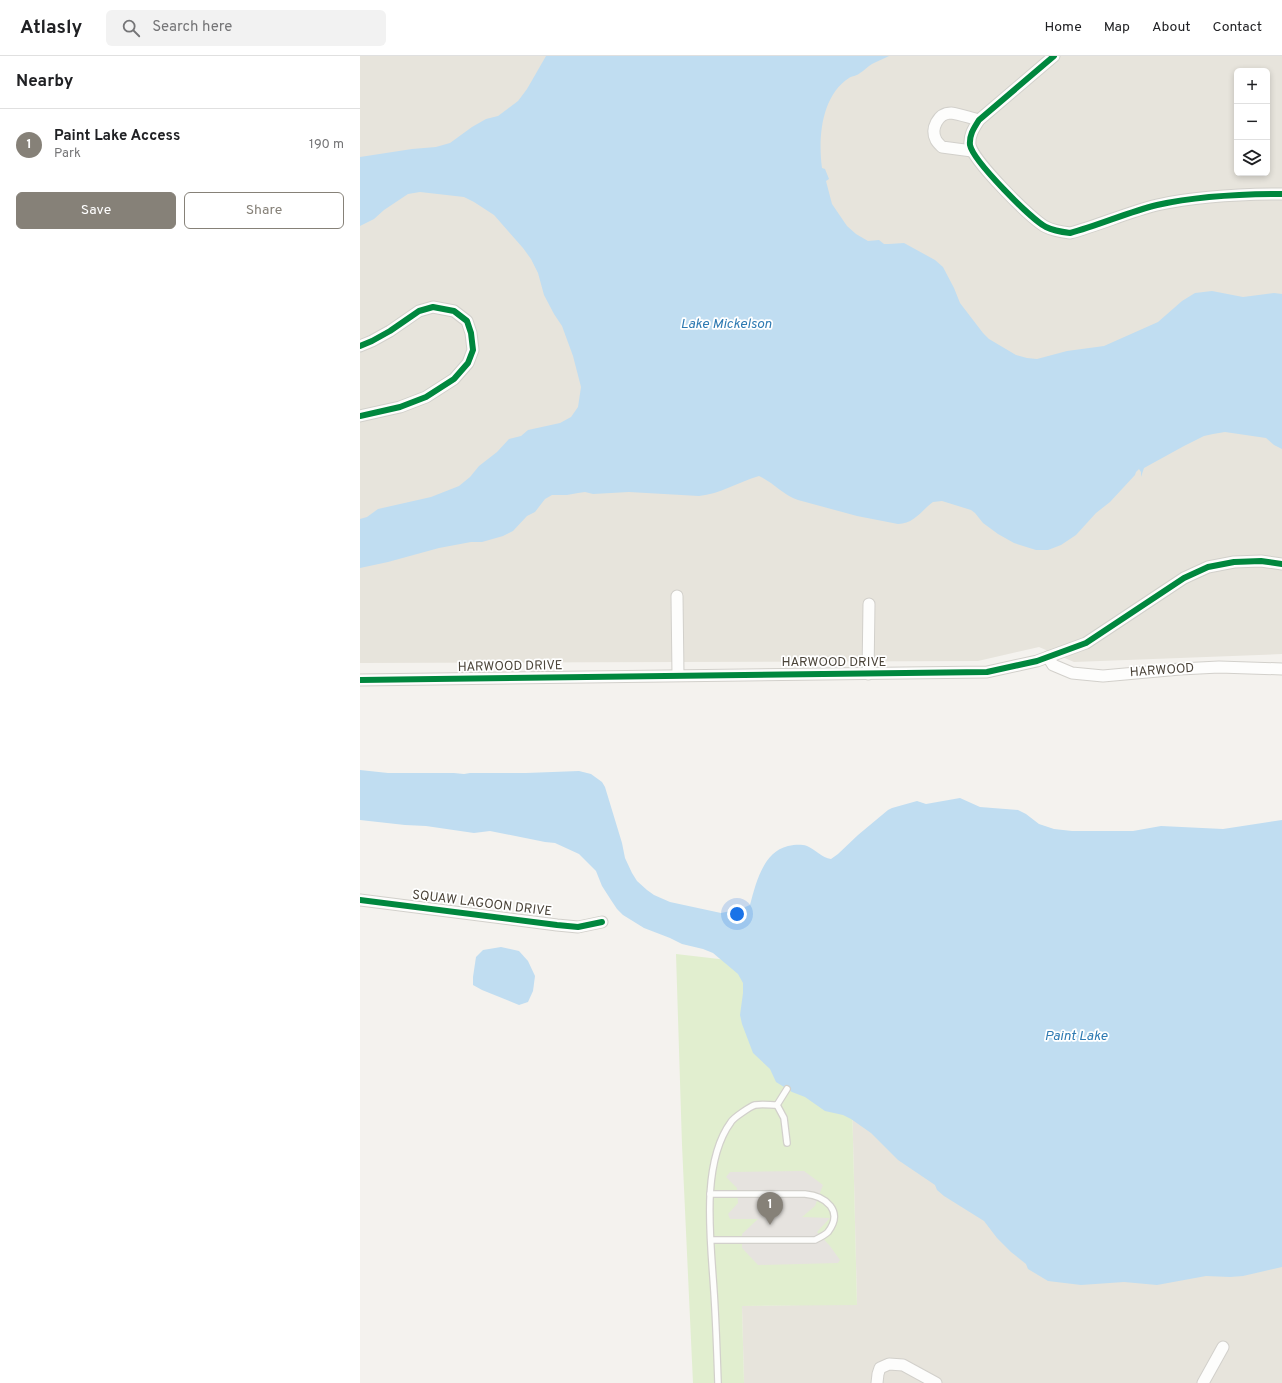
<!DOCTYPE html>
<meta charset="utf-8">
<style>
:root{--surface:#fff;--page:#f2f2f2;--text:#202124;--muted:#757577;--line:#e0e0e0;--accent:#868178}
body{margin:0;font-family:Overpass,sans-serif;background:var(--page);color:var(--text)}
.controls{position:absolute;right:12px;top:12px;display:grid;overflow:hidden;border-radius:6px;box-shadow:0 2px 6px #0003}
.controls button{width:36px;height:36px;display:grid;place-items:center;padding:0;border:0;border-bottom:1px solid var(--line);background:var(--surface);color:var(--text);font:20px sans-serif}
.you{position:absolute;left:377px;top:858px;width:14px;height:14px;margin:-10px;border:3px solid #fff;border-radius:50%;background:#1a73e8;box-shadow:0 0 0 6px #1a73e833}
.badge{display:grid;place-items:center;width:26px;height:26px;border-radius:50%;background:var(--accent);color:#fff;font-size:13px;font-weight:700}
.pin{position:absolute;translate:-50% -33px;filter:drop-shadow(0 1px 2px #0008)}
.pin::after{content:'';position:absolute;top:21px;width:14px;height:12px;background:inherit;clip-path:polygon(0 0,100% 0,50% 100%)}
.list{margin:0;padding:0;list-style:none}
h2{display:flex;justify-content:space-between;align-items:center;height:52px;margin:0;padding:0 16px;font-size:17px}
h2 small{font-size:13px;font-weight:400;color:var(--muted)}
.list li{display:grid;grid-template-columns:26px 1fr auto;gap:12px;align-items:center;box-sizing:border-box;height:72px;padding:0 16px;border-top:1px solid var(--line)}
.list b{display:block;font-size:15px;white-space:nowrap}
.list p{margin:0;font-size:13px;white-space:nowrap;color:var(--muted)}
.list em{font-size:13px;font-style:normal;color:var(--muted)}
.actions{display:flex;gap:8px;padding:12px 16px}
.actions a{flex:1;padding:9px 0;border:1px solid var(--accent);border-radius:6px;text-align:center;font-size:14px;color:var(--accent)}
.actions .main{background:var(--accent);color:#fff}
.icon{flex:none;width:22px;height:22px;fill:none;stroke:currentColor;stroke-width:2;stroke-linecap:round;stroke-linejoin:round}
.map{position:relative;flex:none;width:922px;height:1327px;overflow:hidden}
header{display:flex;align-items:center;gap:24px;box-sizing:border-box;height:56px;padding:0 20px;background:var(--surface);border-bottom:1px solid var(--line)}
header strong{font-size:19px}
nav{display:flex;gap:22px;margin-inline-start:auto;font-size:14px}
.search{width:280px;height:36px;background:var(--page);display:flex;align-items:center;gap:10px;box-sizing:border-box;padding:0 14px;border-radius:6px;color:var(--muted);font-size:15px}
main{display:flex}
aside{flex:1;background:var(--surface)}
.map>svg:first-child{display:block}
.residential{fill:#e7e4dc;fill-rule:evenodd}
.green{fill:#e1eecf}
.parking{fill:#e6e3df}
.water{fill:#c0ddf1}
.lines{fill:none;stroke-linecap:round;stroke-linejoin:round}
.service-casing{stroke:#d2d0cb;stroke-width:8}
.minor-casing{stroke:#d2d0cb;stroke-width:13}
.service{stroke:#fdfdfc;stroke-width:5.5}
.minor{stroke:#fdfdfc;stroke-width:11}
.cycleway-casing{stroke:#fff;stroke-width:8}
.cycleway{stroke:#00873e;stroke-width:6}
.labels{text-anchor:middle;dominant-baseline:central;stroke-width:3.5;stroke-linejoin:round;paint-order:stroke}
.street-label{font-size:13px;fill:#4b4439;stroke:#fff}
.water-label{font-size:14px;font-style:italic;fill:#2e7ab2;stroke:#fff}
</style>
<header>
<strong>Atlasly</strong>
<div class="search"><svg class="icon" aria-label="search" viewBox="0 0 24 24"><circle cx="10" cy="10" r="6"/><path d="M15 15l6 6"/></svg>Search here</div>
<nav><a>Home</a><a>Map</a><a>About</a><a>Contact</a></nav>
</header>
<main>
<aside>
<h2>Nearby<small></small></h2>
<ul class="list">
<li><span class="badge">1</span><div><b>Paint Lake Access</b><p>Park</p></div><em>190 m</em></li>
</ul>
<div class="actions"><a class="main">Save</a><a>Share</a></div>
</aside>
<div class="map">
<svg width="922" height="1327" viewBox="0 0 922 1327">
<rect width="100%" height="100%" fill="#f4f2ee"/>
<g class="residential">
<path d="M0,0H922V598L714,606L679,591L618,605L0,607ZM877,15H907V117H877Z"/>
<polygon points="489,918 922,1068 922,1327 384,1327 382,1250 497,1248"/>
</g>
<polygon class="green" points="316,898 489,918 497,1249 382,1250 384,1327 333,1327 322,1089"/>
<polygon class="parking" points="444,1115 463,1129 455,1150 442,1161 470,1162 457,1176 470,1190 480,1204 478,1207 398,1209 382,1192 382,1178 398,1163 370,1163 368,1158 378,1147 377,1132 366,1121 370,1116"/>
<g class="water">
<path d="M186,0H529C524,3 517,5 512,8C508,10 504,15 500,17C497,20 492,20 489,22C461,40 458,83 462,112L465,113L469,123L466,125L472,148L487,170L496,178L508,185L519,184L524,188H529L544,187L575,204L583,211L594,232L600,247L623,277L629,283L656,299L667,302L677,303L707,295L744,290L798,266L822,245L835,237L852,235L883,241L914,237L922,238V393L914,389L906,382L865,376L853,378L844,380L824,390L784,412L781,421V416L779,413L776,416L775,419L750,446L736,457L716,479L701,489L688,494H676L654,487L638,478L623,467L615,457L611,454L582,445L573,446C562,454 554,468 538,468L497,460L438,444C423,439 413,426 399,420C378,426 360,438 339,440L269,436L233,438L225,436L218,437L207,439H192L185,443L175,456L167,460L153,475L143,480L122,486H111L79,492L28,506L0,512V463L7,461L18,453L71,441L99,430L110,421L119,410L137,396L149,383L161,380L168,374L200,367L211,361L218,351L221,331L213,300L202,270L194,258L184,239L178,217L171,203L163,192L134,159L114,146L104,141L60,136L48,138L24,154L14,163L0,170V101L52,93L76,91L90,87L112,71L126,63L138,60L158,45L167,33Z"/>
<path d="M0,714L28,717H94L104,718L110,717H166L219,715L231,718L242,726L245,731L262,787L265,802L272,817L277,825L287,834L294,839L310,846L361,857L380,853L390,849C396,827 403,796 428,790C435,789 440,788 447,790C455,793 462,802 471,803L478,798L498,779L528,754L532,752L557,745L566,748L600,742L620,751L658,754L666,758L679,768L694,773L712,775H773L801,770L863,773L922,764V1211L883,1220L870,1221L846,1220L797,1229L764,1226L721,1229L688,1225L668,1213L666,1208L651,1196L637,1182L624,1165L584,1140L577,1134L575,1129L538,1104L511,1077L491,1063L483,1059L465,1055L445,1041L432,1036L416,1026L410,1013L393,997L382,968L380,959L383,937V927L378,918L353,897L343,893L322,888L310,882L284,872L263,859L257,853L251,844L242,830L236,815L219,798L195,787L185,786L130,775L114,777L66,770L45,769L0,764Z"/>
<polygon points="141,891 159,895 168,905 175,920 173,935 168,946 159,949 122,934 113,929 113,921 116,901 123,894"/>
</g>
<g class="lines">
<g class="service-casing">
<g id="service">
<polyline points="417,1049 424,1062 427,1087"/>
<polyline points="417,1049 427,1033"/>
<path d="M350,1138H445C466,1140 484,1155 468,1176C465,1179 459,1182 455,1184H351"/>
<path d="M358,1327C357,1297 356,1266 354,1236C351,1186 340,1108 371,1066C373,1062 391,1050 395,1049C402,1048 410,1049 417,1049"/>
</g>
</g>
<g class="minor-casing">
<g id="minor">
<path d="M694,0L619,64C614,72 609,79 610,89C613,105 672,164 686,171C694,175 702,176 710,177C740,169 768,156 797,149C838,140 880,138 922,138"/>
<path d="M612,95L582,91C580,89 577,86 576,84C570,73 578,57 591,57C600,58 610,62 619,64"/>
<polyline points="0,290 12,285 30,275 59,255 73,251 94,255 107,265 111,277 113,294 108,307 94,323 66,341 40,351 0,360"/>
<polyline points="317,540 318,619"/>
<polyline points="688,601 693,609 712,617 743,620 820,613 859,611 922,613"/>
<polyline points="508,618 509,548"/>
<polyline points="0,624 627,616 677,605 726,587 824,522 848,511 874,506 901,505 922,508"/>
<polyline points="0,844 197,869 218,871 242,866"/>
<polyline points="517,1327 518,1318 520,1312 529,1308 543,1309 576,1327"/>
<polyline points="843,1327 863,1291"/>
</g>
</g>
<use href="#service" class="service"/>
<use href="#minor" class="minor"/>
<g class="cycleway-casing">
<g id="cycleway">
<path d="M694,0L619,64C614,72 609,79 610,89C613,105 672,164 686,171C694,175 702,176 710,177C740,169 768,156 797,149C838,140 880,138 922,138"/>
<polyline points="0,290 12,285 30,275 59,255 73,251 94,255 107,265 111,277 113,294 108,307 94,323 66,341 40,351 0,360"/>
<polyline points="0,624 627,616 677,605 726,587 824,522 848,511 874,506 901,505 922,508"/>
<polyline points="0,844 197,869 218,871 242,866"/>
</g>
</g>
<use href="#cycleway" class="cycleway"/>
</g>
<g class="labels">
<g class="street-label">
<text x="474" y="607">HARWOOD DRIVE</text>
<text transform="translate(150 611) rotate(-1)">HARWOOD DRIVE</text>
<text transform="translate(802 615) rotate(-4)">HARWOOD</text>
<text transform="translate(122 848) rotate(7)">SQUAW LAGOON DRIVE</text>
</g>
<g class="water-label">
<text x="366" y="268">Lake Mickelson</text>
<text x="716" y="980">Paint Lake</text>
</g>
</g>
</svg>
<div class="controls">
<button>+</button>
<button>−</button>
<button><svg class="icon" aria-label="layers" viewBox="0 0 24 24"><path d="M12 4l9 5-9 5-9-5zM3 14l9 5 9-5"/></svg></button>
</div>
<div class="you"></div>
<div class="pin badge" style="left:410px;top:1169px">1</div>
</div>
</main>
